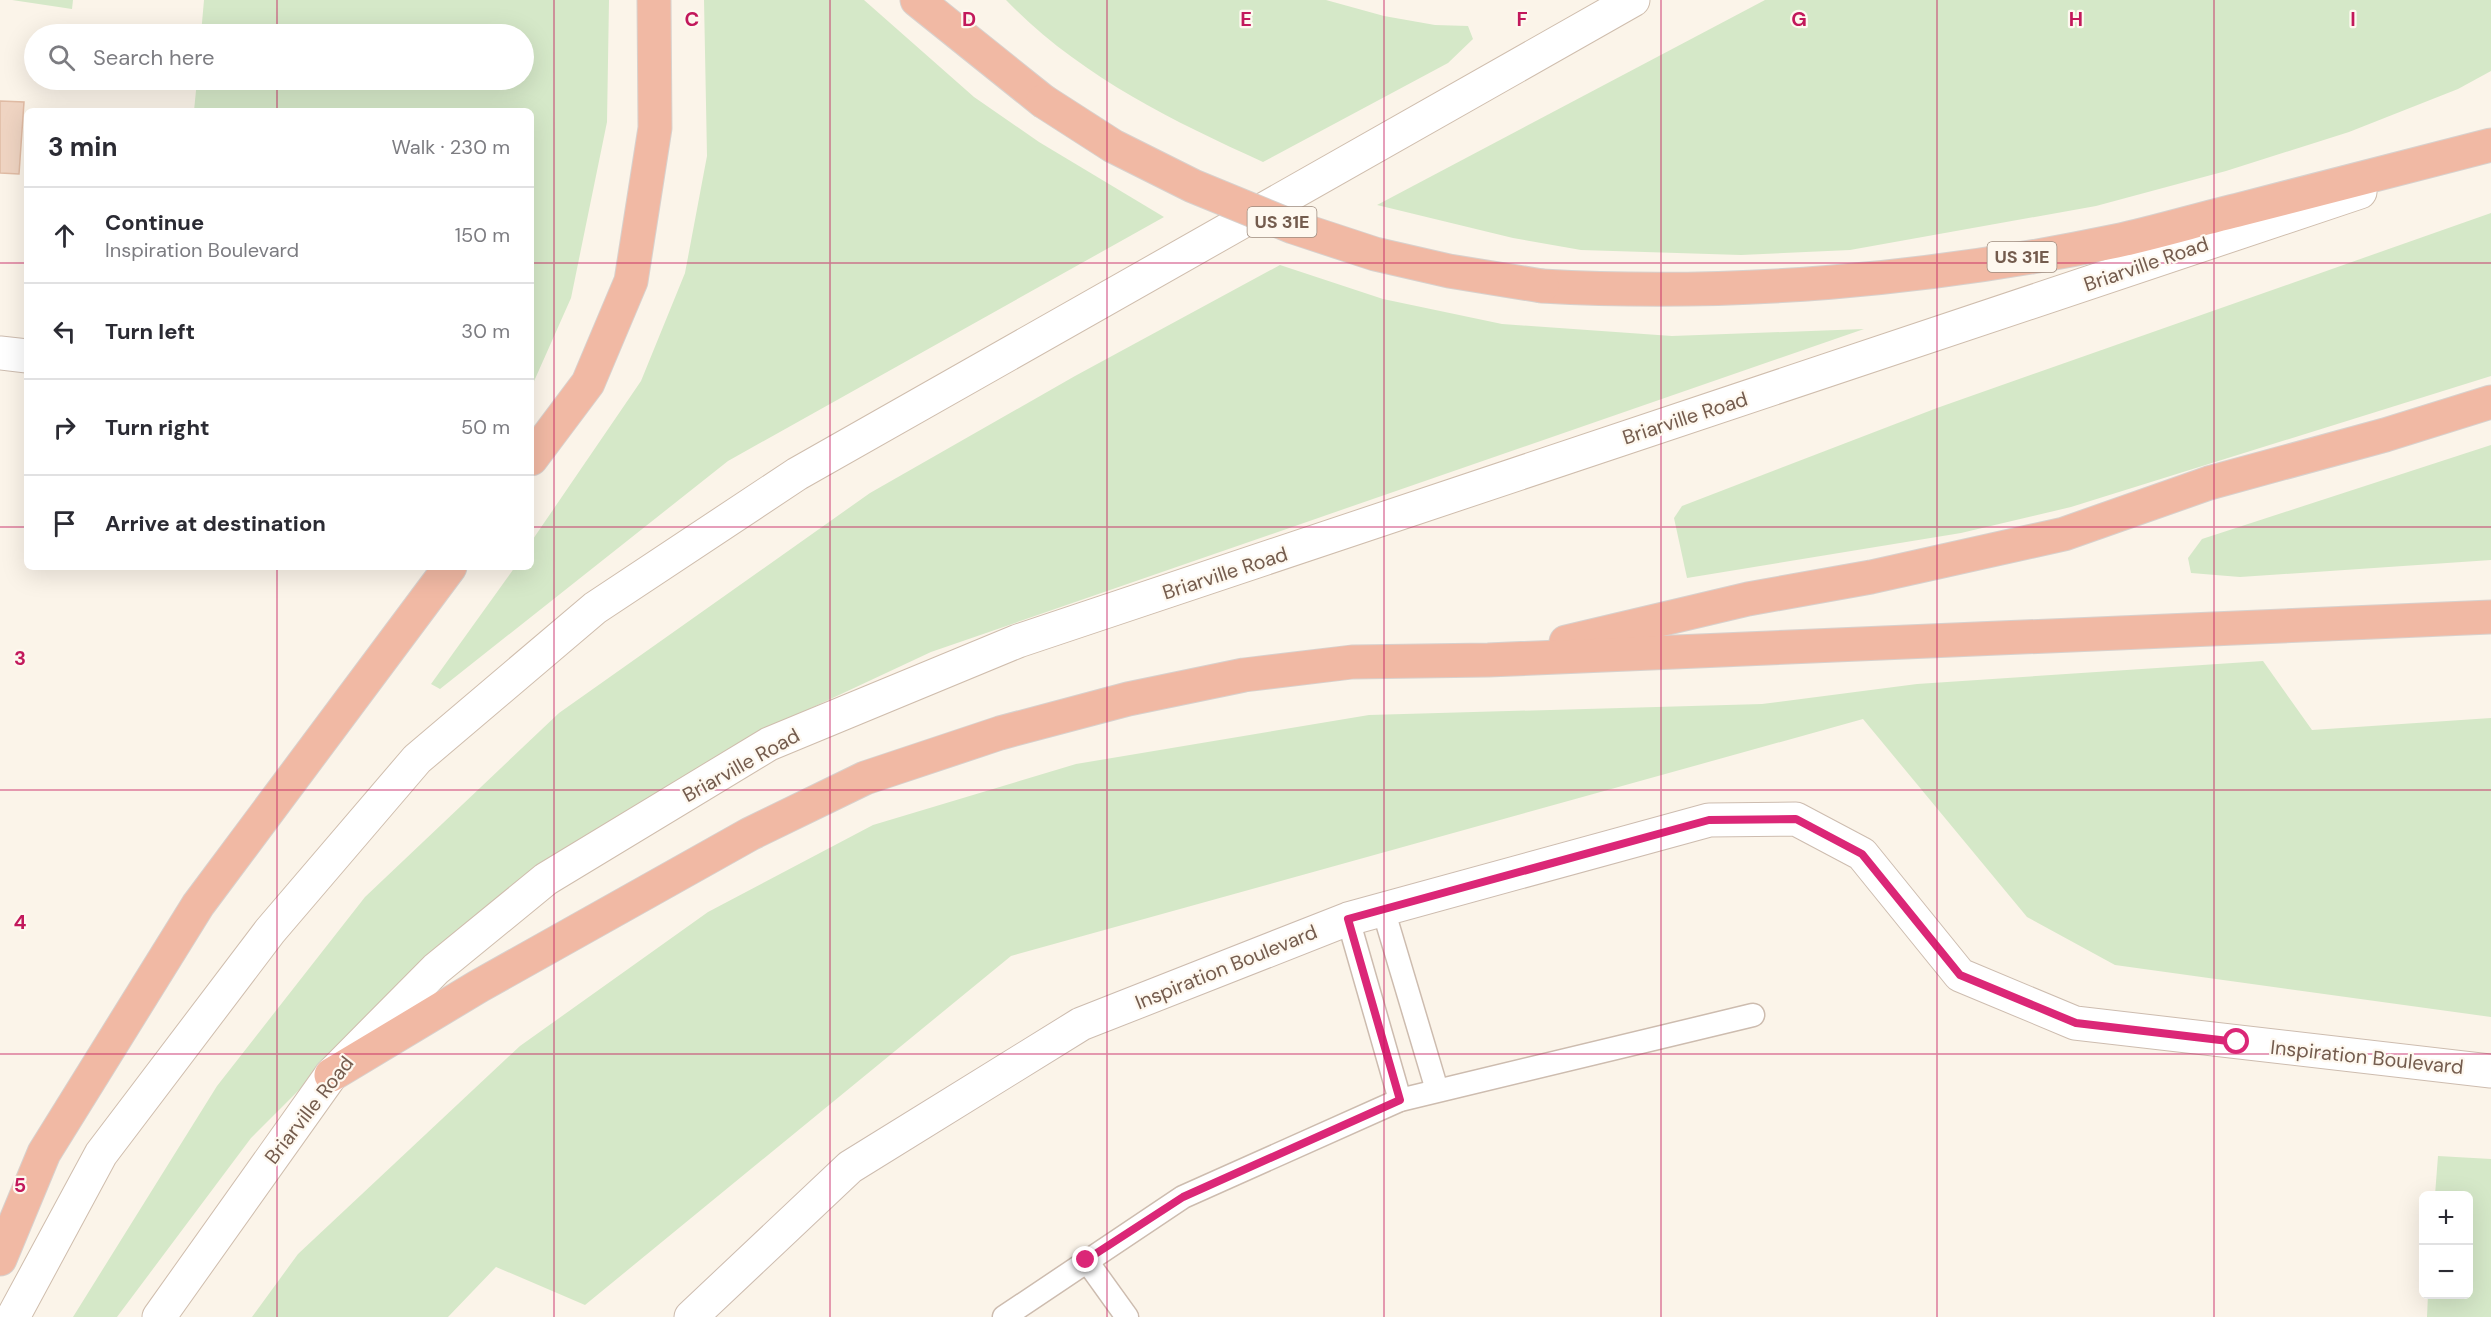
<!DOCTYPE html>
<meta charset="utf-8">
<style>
:root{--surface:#fff;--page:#f2f2f3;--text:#2b2b33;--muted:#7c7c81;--line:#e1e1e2}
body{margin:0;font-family:"DM Sans",sans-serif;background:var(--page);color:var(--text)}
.controls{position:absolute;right:18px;bottom:18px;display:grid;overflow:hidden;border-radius:9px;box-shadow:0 6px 24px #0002}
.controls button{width:54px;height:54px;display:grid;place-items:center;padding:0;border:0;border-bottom:2px solid var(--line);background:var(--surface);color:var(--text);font:30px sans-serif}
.stop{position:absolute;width:18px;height:18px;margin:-14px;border:4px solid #db2777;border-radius:50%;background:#fff}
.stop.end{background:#db2777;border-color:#fff;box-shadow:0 2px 6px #0008}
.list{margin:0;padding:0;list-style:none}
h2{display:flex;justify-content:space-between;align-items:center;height:78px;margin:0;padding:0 24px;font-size:26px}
h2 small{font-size:20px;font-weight:400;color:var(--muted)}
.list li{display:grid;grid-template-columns:39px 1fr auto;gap:18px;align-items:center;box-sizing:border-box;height:96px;padding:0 24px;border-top:2px solid var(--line)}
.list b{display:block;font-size:22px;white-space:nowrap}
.list p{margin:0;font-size:20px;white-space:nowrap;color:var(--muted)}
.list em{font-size:20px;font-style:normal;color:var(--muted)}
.icon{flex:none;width:33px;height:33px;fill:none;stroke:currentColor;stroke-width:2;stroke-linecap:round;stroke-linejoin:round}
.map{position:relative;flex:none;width:2491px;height:1317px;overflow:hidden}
.search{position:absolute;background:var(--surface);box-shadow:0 6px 24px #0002;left:24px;top:24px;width:510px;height:66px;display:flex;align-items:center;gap:15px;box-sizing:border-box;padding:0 21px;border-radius:33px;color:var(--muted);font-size:22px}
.panel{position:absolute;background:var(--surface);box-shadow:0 6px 24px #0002;left:24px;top:108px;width:510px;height:462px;border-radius:9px}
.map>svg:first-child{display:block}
.green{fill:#d5e8c8}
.building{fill:#efd4c2;stroke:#e0bba4;stroke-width:1.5}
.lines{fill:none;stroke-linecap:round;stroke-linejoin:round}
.service-casing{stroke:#cdbcaf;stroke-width:25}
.minor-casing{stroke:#cdbcaf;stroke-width:35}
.secondary-casing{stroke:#cfbdad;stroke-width:35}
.motorway-casing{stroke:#d8d1cd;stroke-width:35}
.service{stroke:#fff;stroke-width:22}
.minor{stroke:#fff;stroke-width:33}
.secondary{stroke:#fff;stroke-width:33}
.motorway{stroke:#f1b9a4;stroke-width:33}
.motorway-bridge-casing{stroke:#d8d1cd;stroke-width:35;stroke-linecap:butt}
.motorway-bridge{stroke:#f1b9a4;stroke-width:33}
.route{stroke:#db2777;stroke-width:8}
.grid{fill:none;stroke:#c2185b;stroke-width:1.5;stroke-opacity:0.55}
.labels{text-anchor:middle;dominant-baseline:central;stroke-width:4.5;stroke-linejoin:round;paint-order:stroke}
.shield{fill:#fef8ef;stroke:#9d8b7e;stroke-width:1.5}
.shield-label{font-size:18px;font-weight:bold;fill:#745c4e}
.street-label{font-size:20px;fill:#745c4e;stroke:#fef8ef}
.grid-label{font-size:20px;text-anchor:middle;font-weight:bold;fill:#c2185b;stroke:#fef8ef;stroke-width:4.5;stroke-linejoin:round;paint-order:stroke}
</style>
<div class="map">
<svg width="2491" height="1317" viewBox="0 0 2491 1317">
<rect width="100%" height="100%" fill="#fbf4e9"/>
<g class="green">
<polygon points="12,0 73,0 72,9"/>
<polygon points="204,0 609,0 607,122 571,298 531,388 531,111 194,111 197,80 524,80 524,34 201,34"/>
<polygon points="704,0 864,0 974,97 1039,142 1164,217 728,461 440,689 431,684 515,567 531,567 531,542 641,381 685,273 707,156"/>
<path d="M1006,0H1326L1384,16L1435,25L1468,26L1473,39L1448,63L1263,162C1170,120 1077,74 1006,0Z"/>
<polygon points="1765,0 2491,0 2491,71 2458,89 2349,132 2226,171 2096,206 1850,250 1741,255 1581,250 1513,238 1377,205"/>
<polygon points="2491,213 2491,376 2071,507 1961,533 1687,578 1674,518 1682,506 1937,408"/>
<polygon points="1280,265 1383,299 1502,324 1672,336 1864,329 931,652 777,724 431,958 251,1138 117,1317 73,1317 217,1086 365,897 559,713 870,493 1075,376"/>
<polygon points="2491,445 2491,560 2240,577 2191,573 2188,558 2202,539"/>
<polygon points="2263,661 2312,730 2491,718 2491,1017 2115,965 2027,917 1863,719 1011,956 585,1305 496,1267 448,1317 252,1317 298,1254 520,1046 708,912 873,825 1076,764 1369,715 1762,704 1917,684"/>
<polygon points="2438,1156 2491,1159 2491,1317 2427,1317 2428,1295 2468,1294 2468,1196 2435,1195"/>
</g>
<polygon class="building" points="0,101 24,102 19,174 0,173"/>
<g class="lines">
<g class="service-casing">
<g id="service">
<polyline points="1383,909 1437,1090"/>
<polyline points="1348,919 1400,1100"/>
<polyline points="1086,1260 1127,1317"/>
<polyline points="1004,1317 1183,1197 1400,1100 1753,1015"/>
</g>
</g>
<g class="minor-casing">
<g id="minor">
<polyline points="0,353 27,356"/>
<polyline points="691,1317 850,1167 1081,1024 1348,919 1709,820 1796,819 1862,854 1960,975 2075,1023 2491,1071"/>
</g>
</g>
<g class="secondary-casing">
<g id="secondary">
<polyline points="13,1317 101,1154 270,931 417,759 595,608 797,474 1633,0"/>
<polyline points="159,1317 331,1075 436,969 546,879 769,744 1018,641 2360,192"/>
</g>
</g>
<g class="motorway-casing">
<g id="motorway">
<polyline points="917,0 1043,101"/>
<path d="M1542,286C1732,297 1929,280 2116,241C2158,232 2200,219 2242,209C2325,187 2408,166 2491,145"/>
<polyline points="531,459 588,383 631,281 655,128 654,0"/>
<polyline points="1566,642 1748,599 1871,577 2064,534 2209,483 2385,435 2491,402"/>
<polyline points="331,1075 479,986 750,834 865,778 1000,733 1128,699 1244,675 1352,662 1488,660 2491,617"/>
<polyline points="0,1259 44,1153 198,905 450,567"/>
</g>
</g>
<use href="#service" class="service"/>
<use href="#minor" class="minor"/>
<use href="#secondary" class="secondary"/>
<use href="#motorway" class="motorway"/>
<g class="motorway-bridge-casing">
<polyline id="motorway-bridge" points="1043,101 1113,146 1193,186 1293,227 1375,254 1449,271 1542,286"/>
</g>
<use href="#motorway-bridge" class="motorway-bridge"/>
</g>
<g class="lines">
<polyline class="route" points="1086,1260 1183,1197 1400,1100 1348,919 1709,820 1796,819 1862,854 1960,975 2076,1023 2237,1042"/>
</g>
<path class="grid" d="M277,0V34M554,0V1317M830,0V1317M1107,0V1317M1384,0V1317M1661,0V1317M1937,0V1317M2214,0V1317M277,80V111M0,263H27M531,263H2491M0,527H27M531,527H2491M277,567V1317M0,790H2491M0,1054H2491"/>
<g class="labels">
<g class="shield">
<rect x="1247.5" y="207" width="69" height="30" rx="4.5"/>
<rect x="1987.5" y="242" width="69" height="30" rx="4.5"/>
</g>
<g class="shield-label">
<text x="1282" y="222">US 31E</text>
<text x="2022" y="257">US 31E</text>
</g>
<g class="street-label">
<text transform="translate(2146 264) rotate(-19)">Briarville Road</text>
<text transform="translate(1685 418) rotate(-18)">Briarville Road</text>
<text transform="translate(1225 573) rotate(-18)">Briarville Road</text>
<text transform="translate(741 765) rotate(-29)">Briarville Road</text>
<text transform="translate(1226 967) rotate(-22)">Inspiration Boulevard</text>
<text transform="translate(2367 1057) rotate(6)">Inspiration Boulevard</text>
<text transform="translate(309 1110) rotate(-52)">Briarville Road</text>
</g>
</g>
<g class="grid-label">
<text x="692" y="26">C</text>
<text x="969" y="26">D</text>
<text x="1246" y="26">E</text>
<text x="1522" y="26">F</text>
<text x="1799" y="26">G</text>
<text x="2076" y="26">H</text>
<text x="2353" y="26">I</text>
<text x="20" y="665">3</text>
<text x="20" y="929">4</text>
<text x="20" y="1192">5</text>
</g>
</svg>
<div class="controls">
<button>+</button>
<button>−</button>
</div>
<div class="stop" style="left:2237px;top:1042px"></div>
<div class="stop end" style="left:1086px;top:1260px"></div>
<div class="search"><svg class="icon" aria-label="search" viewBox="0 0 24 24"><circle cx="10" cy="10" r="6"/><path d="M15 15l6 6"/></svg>Search here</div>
<section class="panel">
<h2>3 min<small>Walk · 230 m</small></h2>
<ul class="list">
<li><svg class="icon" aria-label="ahead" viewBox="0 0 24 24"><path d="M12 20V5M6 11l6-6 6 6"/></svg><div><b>Continue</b><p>Inspiration Boulevard</p></div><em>150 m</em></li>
<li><svg class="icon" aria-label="left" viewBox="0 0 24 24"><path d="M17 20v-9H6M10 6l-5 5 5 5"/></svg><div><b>Turn left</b></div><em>30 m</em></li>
<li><svg class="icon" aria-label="right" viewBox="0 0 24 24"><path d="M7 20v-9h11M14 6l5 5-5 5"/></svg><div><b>Turn right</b></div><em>50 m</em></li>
<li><svg class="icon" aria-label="arrive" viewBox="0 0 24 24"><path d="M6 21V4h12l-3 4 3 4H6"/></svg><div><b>Arrive at destination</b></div></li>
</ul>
</section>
</div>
